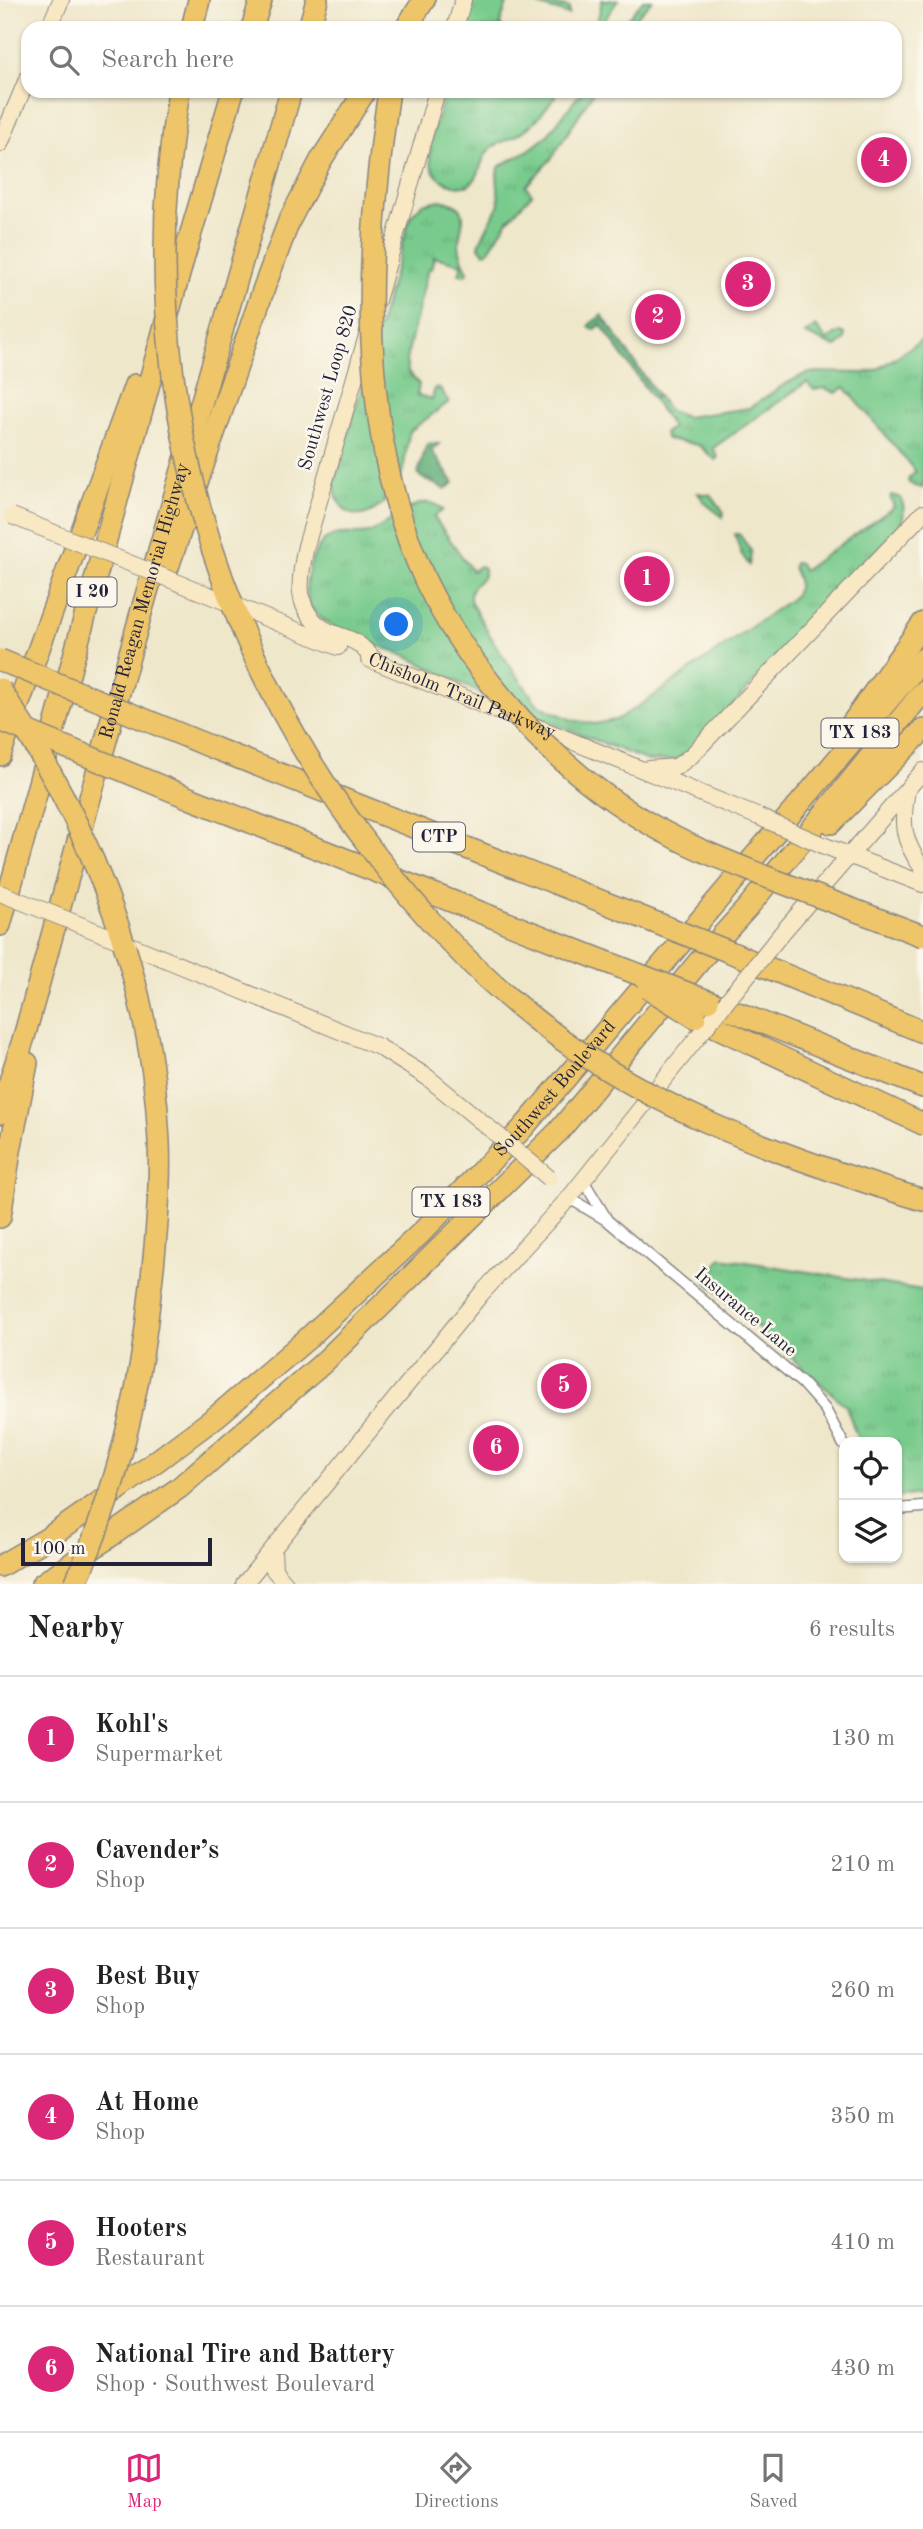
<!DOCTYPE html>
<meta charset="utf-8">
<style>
:root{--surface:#fff;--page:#f6f6f6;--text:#222;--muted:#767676;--line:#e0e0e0;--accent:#db2777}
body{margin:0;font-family:"Old Standard TT",serif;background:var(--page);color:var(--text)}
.controls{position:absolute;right:21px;bottom:21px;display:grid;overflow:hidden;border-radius:14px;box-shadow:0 2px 5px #0004}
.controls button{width:63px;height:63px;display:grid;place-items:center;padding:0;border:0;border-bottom:2px solid var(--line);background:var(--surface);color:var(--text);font:35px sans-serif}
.scale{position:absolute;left:21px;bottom:18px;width:191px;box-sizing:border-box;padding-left:7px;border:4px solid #22223b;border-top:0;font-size:19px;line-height:24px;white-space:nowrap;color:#22223b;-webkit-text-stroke:5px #fbf7ec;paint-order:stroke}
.you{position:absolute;left:397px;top:625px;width:24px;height:24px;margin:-18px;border:5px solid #fff;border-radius:50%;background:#1a73e8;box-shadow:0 0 0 10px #1a73e833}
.badge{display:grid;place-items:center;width:46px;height:46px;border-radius:50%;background:var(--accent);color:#fff;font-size:23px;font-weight:700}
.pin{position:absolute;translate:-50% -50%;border:4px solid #fff;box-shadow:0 2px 7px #0006}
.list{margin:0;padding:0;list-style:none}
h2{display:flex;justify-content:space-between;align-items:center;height:91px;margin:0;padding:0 28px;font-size:30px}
h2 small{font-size:23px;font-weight:400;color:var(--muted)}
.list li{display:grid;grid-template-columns:46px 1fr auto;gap:21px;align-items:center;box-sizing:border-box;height:126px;padding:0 28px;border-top:2px solid var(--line)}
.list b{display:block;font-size:26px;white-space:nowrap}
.list p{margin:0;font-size:23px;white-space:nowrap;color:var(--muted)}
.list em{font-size:23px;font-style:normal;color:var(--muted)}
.icon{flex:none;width:38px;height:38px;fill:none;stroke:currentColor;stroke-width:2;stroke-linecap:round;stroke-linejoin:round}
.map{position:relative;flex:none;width:923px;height:1584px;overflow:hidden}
.search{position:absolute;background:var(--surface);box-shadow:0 2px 5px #0004;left:21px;right:21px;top:21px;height:77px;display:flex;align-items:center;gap:18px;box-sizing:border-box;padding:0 24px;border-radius:21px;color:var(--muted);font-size:26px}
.sheet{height:847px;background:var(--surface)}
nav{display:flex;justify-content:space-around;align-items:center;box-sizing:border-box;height:98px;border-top:2px solid var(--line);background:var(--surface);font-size:19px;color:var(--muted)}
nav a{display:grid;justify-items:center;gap:4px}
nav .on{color:var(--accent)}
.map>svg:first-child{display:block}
.grass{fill:url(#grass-tufts);stroke:#4e7664;stroke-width:2}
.forest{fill:url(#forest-crowns);stroke:#42685a;stroke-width:2}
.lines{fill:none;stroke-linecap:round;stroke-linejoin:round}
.street-casing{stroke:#888482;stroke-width:13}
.secondary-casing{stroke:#888482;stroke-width:18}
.highway-casing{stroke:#888482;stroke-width:24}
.street{stroke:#fff;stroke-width:10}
.secondary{stroke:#f8e8c3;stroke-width:16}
.highway{stroke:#eec569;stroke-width:21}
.secondary-bridge-casing{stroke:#888482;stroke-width:18;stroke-linecap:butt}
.highway-bridge-casing{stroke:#888482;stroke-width:24;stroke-linecap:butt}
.secondary-bridge{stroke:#f8e8c3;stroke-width:16}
.highway-bridge{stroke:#eec569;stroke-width:21}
.labels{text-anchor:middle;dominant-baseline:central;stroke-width:5;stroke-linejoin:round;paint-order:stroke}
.shield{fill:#fbf7ec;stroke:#636270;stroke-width:2}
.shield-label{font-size:18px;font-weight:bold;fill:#22223b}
.street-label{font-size:19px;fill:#22223b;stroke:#fbf7ec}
</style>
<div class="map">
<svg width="923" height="1584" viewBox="0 0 923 1584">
<defs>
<pattern id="grass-tufts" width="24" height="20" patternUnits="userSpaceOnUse" patternTransform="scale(1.75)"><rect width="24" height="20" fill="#79cb8d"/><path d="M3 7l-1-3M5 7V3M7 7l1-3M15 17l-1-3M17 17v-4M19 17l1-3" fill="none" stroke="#68ae7b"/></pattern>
<pattern id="forest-crowns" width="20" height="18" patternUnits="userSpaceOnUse" patternTransform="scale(1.75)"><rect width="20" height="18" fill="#62af78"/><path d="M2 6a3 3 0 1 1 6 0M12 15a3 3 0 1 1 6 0" fill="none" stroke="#508e64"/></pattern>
</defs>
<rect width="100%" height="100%" fill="#fbf7ec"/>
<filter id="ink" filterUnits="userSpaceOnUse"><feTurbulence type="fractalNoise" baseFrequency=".0143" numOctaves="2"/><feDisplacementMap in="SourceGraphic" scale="14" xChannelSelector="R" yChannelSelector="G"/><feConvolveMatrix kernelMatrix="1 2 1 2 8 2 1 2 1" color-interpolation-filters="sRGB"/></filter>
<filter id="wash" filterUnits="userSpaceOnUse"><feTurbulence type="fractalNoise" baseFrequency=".00686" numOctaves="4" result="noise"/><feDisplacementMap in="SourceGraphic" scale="28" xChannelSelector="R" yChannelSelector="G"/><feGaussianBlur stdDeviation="1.57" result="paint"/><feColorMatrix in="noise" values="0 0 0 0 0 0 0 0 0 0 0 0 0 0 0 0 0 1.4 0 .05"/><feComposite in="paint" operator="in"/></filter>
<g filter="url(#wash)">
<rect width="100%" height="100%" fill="#efe7ca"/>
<g class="grass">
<polygon points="472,0 508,0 500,24 502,28 464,28"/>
<polygon points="539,0 550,0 550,3 569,8 569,15 538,5"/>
<polygon points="602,0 618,0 599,28 594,28 598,19"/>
<polygon points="643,0 652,0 626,28 620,28"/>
<path d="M446,91H559C547,107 536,124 519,134C510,140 498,142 490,149C479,158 482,177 469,185C462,188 454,185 448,183C412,169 439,117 446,91Z"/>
<polygon points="582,91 594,91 552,158 526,186 532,194 508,220 488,252 484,253 479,247 480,242 499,204 497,173 500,166 529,150 546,137"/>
<path d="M440,200C475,207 460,220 459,244C459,254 464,263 468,272L465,275L459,274L462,264L434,257L431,269H428L406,361L408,372L419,384L417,395L432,399L435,388L440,389L449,402L410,431C405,447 406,470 398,484C392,496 376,513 361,515C343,517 333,496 335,480L410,217L422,204Z"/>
<polygon points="816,326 827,340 840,332 845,334 845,340 836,347 805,334"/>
<polygon points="923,339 923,488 914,486 908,482 909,478 916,472 845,387 836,393 825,388 814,390 807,382 713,448 718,457 716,460 698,445 667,439 664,434 672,427 653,399 658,396 669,411 686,417 749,408 785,384 805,374 816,372 865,373 878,369"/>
<polygon points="698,493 711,495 724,513 723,517 705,503"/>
<path d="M892,495L901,498C905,508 905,516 900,525L690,751L675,760L648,761C594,739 539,719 485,695C457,683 431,667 403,655C376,644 326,632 310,606C300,587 311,545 332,536C344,531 356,536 368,533C391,526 421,487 443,510L434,517L472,571L480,566L484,568V576C475,584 467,590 471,603L498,649L538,705L572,720L594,724L616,720L645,702L791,599C801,589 800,580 793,568L794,563H799L804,570L894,507L890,497Z"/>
<polygon points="735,534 739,534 751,551 749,565 741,553"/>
<polygon points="721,1258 923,1290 923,1495 897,1496 897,1442 859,1442 846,1406 706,1282"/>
</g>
<g class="forest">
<polygon points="602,315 658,396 653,399 601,325 594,330 589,327 590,324"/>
<polygon points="430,443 439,444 431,450 454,483 445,489 422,478 418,474 426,446"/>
</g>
</g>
<g filter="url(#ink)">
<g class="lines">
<g class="street-casing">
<g id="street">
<polyline points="583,1180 606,1218"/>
<polyline points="569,1198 608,1221 802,1383 825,1409 844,1445"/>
<polyline points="897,1509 923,1507"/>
</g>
</g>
<g class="secondary-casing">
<g id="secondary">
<polyline points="49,28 61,0"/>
<polyline points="455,28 463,0"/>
<polyline points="0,144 28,77"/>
<polyline points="377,301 437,91"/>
<path d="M368,332L306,546C299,578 293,611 326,630C335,635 348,637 357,643C364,648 370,656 377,662"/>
<polyline points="251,612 338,647"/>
<path id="s1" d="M369,659L759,817"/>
<polyline points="648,769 676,767 691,756 923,513"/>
<path d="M907,790C901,824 902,840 923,869"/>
<polyline points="825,846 923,884"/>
<polyline points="781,934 923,771"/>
<polyline points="128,944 379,1047 427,1077 500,1137"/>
<polyline points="273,1549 274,1570 286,1584"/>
<polyline points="244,1584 481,1294 569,1198 697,1038"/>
</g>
</g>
<g class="highway-casing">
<g id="highway">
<polyline points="192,28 199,0"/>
<polyline points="252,28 261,0"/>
<polyline points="309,28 317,0"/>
<polyline points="406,28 424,0"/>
<polyline points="168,567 265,285 289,221 321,160 365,91"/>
<polyline points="846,732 923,623"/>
<polyline points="214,748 664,926"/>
<polyline points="0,755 135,385"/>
<polyline points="192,799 604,961"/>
<polyline points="831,823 923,730"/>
<polyline points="0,925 183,260 233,91"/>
<polyline points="730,952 923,1032"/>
<polyline points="708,1001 923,1087"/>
<polyline points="695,1017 923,1124"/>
<path id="s2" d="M0,1113L24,1037L141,613L291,91"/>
<polyline points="881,1187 923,1200"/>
<polyline points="0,1217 10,1151 27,1063"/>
<path id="s3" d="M0,1566L48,1538L119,1489L217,1416L307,1339L422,1232L523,1128L923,659"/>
<polyline points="42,1584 179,1488 323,1363 559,1131 702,958 748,907 923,692"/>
</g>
</g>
<use href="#street" class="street"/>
<use href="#secondary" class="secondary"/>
<use href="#highway" class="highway"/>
<g class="secondary-bridge-casing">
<g id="secondary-bridge">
<polyline points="12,516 251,612"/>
<polyline points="759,817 825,846"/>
<polyline points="0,893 128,944"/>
<polyline points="697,1038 781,934"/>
<polyline points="500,1137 549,1178"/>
</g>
</g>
<g class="highway-bridge-casing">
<g id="highway-bridge">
<path d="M179,91C132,364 206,636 375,854C428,923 486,985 557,1036C655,1108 767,1150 881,1187"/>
<path d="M389,91C365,252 355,430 426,582C446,623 472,661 501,696C544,748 596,794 655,827C690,847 727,861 764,876C817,896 870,916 923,936"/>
<polyline points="0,660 214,748"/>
<path d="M0,689C90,825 152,977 159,1141C161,1192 156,1244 150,1294C140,1394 116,1492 75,1584"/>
<polyline points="0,720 192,799"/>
<polyline points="664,926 730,952"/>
<polyline points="604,961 708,1001"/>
<polyline points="648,988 695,1017"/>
</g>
</g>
<use href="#secondary-bridge" class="secondary-bridge"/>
<use href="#highway-bridge" class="highway-bridge"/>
</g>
</g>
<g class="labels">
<g class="shield">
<rect x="67.5" y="577.5" width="49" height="29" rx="5"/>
<rect x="821.5" y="718.5" width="77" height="29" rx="5"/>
<rect x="413" y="822.5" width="52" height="29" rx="5"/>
<rect x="412.5" y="1187.5" width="77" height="29" rx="5"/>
</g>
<g class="shield-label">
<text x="92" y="592">I 20</text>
<text x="860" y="733">TX 183</text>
<text x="439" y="837">CTP</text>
<text x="451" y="1202">TX 183</text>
</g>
<g class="street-label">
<text transform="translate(329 388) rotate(-74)">Southwest Loop 820</text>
<text stroke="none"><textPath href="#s2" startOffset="532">Ronald Reagan Memorial Highway</textPath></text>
<text stroke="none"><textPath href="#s1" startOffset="100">Chisholm Trail Parkway</textPath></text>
<text stroke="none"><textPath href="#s3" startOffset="735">Southwest Boulevard</textPath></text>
<text transform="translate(745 1313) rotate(40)">Insurance Lane</text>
</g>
</g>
</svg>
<div class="controls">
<button><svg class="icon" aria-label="locate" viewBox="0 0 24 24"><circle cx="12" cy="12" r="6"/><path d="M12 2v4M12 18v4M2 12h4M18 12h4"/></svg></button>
<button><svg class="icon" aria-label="layers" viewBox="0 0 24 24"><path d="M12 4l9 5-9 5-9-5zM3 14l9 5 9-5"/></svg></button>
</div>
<div class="scale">100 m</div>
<div class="you"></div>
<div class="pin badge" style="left:647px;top:579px">1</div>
<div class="pin badge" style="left:658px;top:317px">2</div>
<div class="pin badge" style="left:748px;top:284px">3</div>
<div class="pin badge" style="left:884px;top:160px">4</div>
<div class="pin badge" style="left:564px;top:1386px">5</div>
<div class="pin badge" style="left:496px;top:1448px">6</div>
<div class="search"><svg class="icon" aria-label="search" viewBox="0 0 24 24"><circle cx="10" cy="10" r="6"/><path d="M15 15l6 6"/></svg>Search here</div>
</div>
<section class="sheet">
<h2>Nearby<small>6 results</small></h2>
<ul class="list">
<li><span class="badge">1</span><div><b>Kohl's</b><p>Supermarket</p></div><em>130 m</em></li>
<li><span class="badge">2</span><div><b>Cavender’s</b><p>Shop</p></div><em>210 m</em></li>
<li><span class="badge">3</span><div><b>Best Buy</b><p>Shop</p></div><em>260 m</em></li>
<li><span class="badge">4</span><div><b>At Home</b><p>Shop</p></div><em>350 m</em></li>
<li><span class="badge">5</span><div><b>Hooters</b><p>Restaurant</p></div><em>410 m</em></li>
<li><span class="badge">6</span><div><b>National Tire and Battery</b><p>Shop · Southwest Boulevard</p></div><em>430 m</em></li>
</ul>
</section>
<nav>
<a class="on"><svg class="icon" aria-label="map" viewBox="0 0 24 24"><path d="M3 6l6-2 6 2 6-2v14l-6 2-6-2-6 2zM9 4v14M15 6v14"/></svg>Map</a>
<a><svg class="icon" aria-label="directions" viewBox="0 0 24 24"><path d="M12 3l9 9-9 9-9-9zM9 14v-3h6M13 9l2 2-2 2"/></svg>Directions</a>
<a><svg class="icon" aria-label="saved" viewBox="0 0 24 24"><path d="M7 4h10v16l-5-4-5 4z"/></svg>Saved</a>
</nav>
